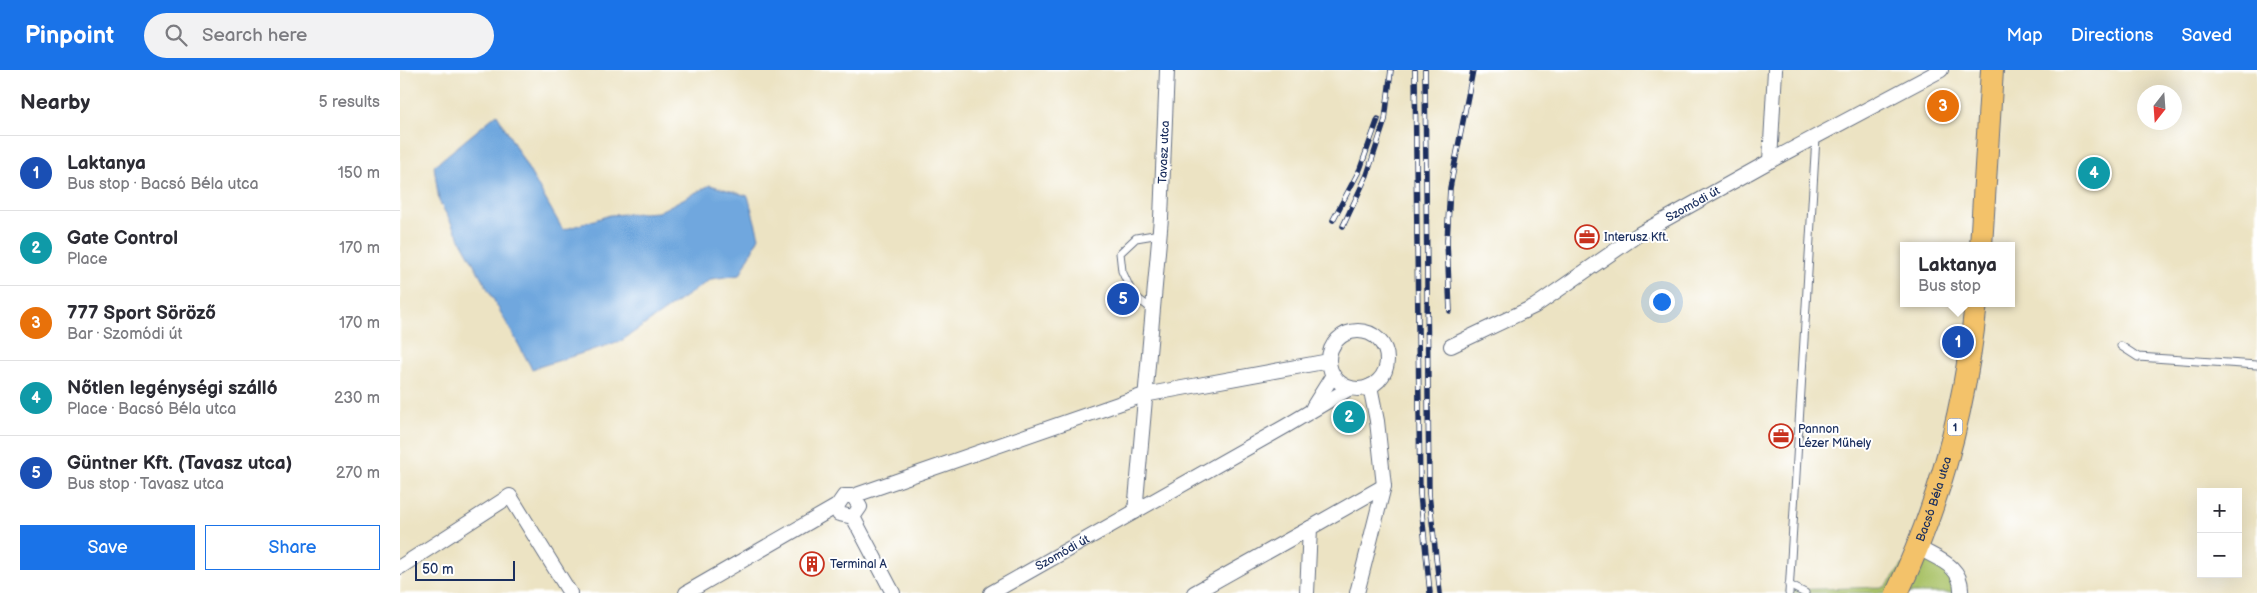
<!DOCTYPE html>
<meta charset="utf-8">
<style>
:root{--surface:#fff;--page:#f2f2f3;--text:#2b2b33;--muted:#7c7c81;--line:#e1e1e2;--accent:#1a73e8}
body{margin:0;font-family:"Balsamiq Sans",sans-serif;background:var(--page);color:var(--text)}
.controls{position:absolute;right:15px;bottom:15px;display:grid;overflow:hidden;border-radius:0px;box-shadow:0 5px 20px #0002}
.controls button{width:45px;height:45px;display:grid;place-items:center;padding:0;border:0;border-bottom:1px solid var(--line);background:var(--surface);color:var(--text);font:25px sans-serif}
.compass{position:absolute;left:1737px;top:15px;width:45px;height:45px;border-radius:50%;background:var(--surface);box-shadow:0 5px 20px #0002;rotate:197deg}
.scale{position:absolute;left:15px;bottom:12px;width:100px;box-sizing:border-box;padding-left:5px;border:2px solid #1b2f5e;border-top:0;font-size:14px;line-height:18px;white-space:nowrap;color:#1b2f5e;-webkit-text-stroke:4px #fff;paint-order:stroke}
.you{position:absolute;left:1261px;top:231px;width:18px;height:18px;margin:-12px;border:4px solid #fff;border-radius:50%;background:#1a73e8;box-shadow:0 0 0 8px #1a73e833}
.badge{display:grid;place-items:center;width:32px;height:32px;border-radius:50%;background:var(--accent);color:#fff;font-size:16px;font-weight:700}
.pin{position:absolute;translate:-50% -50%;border:2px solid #fff;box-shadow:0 1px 5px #0006}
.popup{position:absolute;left:1500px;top:172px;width:115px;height:65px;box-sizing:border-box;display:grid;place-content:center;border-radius:0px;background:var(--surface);filter:drop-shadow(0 1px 4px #0005);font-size:16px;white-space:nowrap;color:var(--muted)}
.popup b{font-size:19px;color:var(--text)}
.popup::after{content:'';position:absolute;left:50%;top:100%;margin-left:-10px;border:10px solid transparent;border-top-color:var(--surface)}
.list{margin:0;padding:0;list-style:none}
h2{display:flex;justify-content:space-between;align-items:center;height:65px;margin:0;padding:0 20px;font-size:21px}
h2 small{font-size:16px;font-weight:400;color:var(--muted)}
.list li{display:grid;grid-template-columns:32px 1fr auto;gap:15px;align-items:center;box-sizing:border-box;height:75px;padding:0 20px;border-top:1px solid var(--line)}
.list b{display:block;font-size:19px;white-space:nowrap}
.list p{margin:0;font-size:16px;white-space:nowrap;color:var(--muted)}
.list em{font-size:16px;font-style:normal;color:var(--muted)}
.actions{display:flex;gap:10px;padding:15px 20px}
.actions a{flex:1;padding:11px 0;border:1px solid var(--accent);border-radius:0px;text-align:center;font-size:18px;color:var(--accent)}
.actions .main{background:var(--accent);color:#fff}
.icon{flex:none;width:28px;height:28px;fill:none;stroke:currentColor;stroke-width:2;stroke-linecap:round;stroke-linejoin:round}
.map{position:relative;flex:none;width:1857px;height:523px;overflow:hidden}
header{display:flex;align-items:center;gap:30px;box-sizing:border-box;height:70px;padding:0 25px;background:var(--accent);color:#fff}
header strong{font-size:24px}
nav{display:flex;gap:28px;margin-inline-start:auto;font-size:18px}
.search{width:350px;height:45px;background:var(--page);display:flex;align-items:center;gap:12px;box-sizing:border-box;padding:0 18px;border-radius:28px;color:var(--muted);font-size:19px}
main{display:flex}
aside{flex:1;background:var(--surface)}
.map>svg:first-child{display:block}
.grass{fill:#aac369;stroke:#627964}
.water{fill:#6fa7de;stroke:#456b9e}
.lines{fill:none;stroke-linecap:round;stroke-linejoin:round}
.lane-casing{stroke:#646e81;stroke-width:9}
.street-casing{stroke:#646e81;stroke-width:16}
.primary-casing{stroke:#646e81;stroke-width:24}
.lane{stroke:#fff;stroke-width:7}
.street{stroke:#fff;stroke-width:14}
.primary{stroke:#f3c26a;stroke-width:22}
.rail-casing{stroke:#1b2f5e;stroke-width:5.5}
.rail{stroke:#fff;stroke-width:4;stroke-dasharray:11;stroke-linecap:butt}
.labels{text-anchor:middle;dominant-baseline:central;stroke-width:4;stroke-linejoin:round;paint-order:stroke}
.shield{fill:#fff;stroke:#5f6d8e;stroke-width:1}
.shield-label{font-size:11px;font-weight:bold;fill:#1b2f5e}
.street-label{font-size:12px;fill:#1b2f5e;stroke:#fff}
.poi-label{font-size:12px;fill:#1b2f5e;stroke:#fff;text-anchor:start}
</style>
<header>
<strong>Pinpoint</strong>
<div class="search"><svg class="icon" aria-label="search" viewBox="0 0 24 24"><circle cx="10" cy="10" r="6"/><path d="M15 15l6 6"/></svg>Search here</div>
<nav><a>Map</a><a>Directions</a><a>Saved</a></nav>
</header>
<main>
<aside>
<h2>Nearby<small>5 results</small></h2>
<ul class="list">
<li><span class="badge" style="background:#1a4fb4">1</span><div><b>Laktanya</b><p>Bus stop · Bacsó Béla utca</p></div><em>150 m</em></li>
<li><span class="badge" style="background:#0f9aa8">2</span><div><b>Gate Control</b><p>Place</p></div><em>170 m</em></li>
<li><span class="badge" style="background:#e8710a">3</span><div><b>777 Sport Söröző</b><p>Bar · Szomódi út</p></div><em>170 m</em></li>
<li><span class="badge" style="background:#0f9aa8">4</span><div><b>Nőtlen legénységi szálló</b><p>Place · Bacsó Béla utca</p></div><em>230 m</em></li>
<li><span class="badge" style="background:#1a4fb4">5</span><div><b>Güntner Kft. (Tavasz utca)</b><p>Bus stop · Tavasz utca</p></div><em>270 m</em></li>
</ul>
<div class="actions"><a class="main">Save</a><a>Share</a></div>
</aside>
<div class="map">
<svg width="1857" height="523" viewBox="0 0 1857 523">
<rect width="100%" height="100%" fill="#fff"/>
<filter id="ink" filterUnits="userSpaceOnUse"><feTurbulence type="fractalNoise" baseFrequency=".02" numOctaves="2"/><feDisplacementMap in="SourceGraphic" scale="10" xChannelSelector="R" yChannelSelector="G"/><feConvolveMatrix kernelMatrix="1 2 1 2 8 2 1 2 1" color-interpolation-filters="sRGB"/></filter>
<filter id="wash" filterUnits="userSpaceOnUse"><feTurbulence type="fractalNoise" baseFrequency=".0096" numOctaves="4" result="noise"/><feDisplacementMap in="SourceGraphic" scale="20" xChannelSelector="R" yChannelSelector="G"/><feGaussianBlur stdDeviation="1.12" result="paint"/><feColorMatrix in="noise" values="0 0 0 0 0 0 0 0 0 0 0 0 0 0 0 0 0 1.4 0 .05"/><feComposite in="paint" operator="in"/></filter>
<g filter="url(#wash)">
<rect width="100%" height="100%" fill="#ece3c3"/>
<polygon class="grass" points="1517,477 1553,497 1561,523 1386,523 1386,520 1485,517"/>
<polygon class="water" points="97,44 163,160 210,145 258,142 310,115 348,126 359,167 340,205 311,209 221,271 132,299 39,131 34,96"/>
</g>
<g filter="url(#ink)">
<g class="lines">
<g class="lane-casing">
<g id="lane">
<polyline points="753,240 733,225 722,201 720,183 736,168 760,164"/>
<polyline points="1721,276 1738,287 1857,295"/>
<polyline points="1389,515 1405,523"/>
<polyline points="1389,523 1416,67"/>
</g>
</g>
<g class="street-casing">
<g id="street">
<polyline points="1370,91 1375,0"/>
<circle cx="958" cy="290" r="29"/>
<path id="s1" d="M1051,276L1135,236L1239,164L1370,91L1541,0"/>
<polyline points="970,316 977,351 984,416"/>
<polyline points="913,337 933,305"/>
<polyline points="437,436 439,444 453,447 460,437 453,426"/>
<path id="s2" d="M735,442L761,148L767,0"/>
<polyline points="453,447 493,523"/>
<path d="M1517,477C1537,489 1563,495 1561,523"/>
<polyline points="0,497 110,426 170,523"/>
<polyline points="286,523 437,436 444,426 453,426 744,325 929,291"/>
<path id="s3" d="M591,523L886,356L950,318"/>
<polyline points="794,523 910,458"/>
<polyline points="907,523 910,458 984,416 957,523"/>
</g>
</g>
<g class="primary-casing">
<g id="primary">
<polyline points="1581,176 1592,0"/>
<path id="s4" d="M1497,523C1540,433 1566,333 1576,233"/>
</g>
</g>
<use href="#lane" class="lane"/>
<use href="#street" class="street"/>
<use href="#primary" class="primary"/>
<g class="rail-casing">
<g id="rail">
<polyline points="1015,0 1020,424 1030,523"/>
<polyline points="1025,0 1029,424 1040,523"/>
<polyline points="933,150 960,99 978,49"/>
<polyline points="943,156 967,105 985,50 991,0"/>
<polyline points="1050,241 1047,171 1050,118 1073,0"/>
</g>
</g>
<use href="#rail" class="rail"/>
</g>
</g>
<defs>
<g id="office-ring" transform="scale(1.25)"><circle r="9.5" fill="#fff" stroke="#c8321e" stroke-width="1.5"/><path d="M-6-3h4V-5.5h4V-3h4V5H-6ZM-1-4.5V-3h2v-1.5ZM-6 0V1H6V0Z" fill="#c8321e"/></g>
<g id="building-ring" transform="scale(1.25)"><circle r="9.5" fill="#fff" stroke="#c8321e" stroke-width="1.5"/><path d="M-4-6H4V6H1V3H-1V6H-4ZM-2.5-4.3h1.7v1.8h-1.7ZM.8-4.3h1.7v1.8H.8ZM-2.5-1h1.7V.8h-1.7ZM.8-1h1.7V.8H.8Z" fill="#c8321e"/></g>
</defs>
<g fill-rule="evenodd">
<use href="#office-ring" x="1187" y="167"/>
<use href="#office-ring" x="1381" y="366"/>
<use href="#building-ring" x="412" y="494"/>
</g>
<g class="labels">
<rect class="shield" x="1547.5" y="348.5" width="15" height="17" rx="4"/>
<g class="shield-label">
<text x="1555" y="357">1</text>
</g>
<g class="street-label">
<text stroke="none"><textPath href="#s2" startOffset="361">Tavasz utca</textPath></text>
<text stroke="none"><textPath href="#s1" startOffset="281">Szomódi út</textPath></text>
<text stroke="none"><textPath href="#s4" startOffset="101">Bacsó Béla utca</textPath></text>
<text stroke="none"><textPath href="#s3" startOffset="82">Szomódi út</textPath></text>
</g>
<g class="poi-label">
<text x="1204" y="167">Interusz Kft.</text>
<text x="1398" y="359">Pannon<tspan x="1398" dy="14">Lézer Műhely</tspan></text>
<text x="430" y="494">Terminal A</text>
</g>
</g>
</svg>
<div class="controls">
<button>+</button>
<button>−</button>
</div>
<svg class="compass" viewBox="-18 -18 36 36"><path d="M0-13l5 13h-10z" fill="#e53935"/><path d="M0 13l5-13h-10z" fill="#7c7c81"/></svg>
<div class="scale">50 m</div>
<div class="you"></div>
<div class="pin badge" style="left:1558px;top:272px;background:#1a4fb4">1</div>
<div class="popup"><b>Laktanya</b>Bus stop</div>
<div class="pin badge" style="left:949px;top:347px;background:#0f9aa8">2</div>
<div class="pin badge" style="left:1543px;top:36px;background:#e8710a">3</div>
<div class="pin badge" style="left:1694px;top:103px;background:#0f9aa8">4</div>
<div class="pin badge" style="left:723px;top:229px;background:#1a4fb4">5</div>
</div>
</main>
